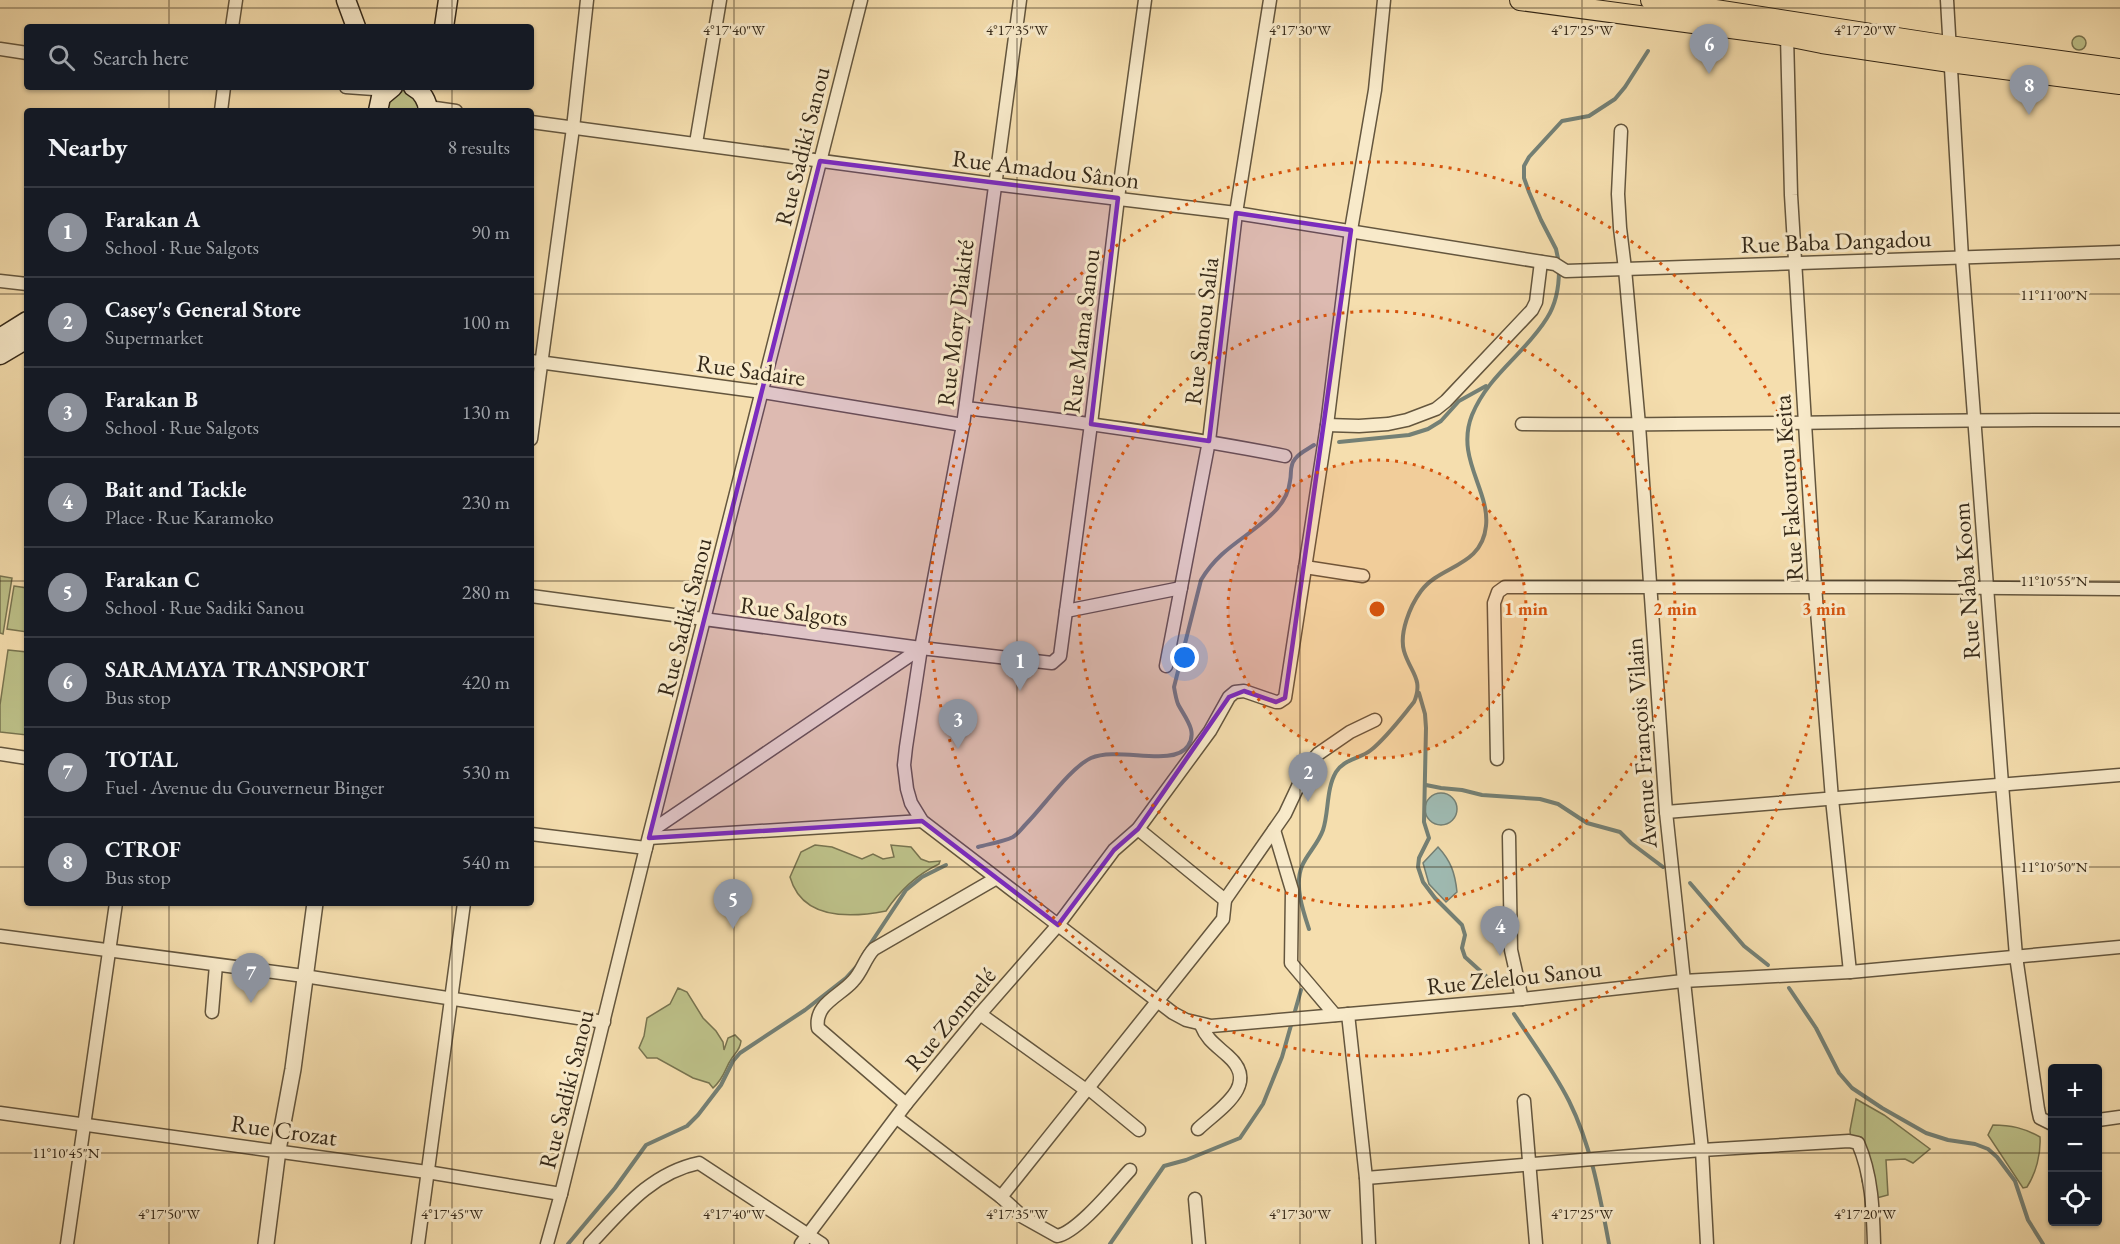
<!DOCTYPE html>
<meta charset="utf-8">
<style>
:root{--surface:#171b24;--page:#242831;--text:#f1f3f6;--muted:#9ea1a6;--line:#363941;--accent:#8c9099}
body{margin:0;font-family:"EB Garamond",serif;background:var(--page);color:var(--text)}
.controls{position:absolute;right:18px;bottom:18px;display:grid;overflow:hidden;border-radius:6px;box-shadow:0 2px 4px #0004}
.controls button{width:54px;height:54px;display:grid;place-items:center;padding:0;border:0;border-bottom:2px solid var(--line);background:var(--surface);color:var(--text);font:30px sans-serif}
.you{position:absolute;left:1185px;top:658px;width:21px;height:21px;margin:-15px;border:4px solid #fff;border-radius:50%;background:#1a73e8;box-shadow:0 0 0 9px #1a73e833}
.badge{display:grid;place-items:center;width:39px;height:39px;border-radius:50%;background:var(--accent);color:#fff;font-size:20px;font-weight:700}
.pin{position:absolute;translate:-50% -50px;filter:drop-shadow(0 2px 3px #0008)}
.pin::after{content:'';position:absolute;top:32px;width:21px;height:18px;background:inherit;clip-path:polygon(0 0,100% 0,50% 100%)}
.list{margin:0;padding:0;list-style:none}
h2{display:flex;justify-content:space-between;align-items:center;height:78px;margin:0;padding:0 24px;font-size:26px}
h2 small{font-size:20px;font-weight:400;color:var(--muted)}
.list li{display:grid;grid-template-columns:39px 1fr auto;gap:18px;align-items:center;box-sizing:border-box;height:90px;padding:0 24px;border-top:2px solid var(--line)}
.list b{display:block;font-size:22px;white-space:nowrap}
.list p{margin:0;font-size:20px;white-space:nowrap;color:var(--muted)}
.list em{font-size:20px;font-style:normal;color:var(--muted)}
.icon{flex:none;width:33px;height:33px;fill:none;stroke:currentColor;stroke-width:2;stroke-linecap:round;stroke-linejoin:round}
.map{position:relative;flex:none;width:2120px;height:1244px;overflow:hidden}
.search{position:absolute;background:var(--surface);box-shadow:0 2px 4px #0004;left:24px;top:24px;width:510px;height:66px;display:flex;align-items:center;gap:15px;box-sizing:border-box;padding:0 21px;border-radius:6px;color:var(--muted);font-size:22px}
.panel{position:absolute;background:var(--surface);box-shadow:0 2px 4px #0004;left:24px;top:108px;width:510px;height:798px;border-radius:6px}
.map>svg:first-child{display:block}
.green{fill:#bdc189;stroke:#787450;stroke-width:1.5}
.water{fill:#9fbbb3;stroke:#748075;stroke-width:1.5}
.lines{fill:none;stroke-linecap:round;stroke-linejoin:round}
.stream{stroke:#748075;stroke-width:4}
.minor-casing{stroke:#64563e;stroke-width:15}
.tertiary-casing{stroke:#64563e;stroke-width:18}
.secondary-casing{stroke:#342818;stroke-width:21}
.primary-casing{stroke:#342818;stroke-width:22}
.minor{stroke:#f8eaca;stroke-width:12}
.tertiary{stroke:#f8eaca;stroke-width:15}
.secondary{stroke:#f8eaca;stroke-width:18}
.primary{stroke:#f5deae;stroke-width:20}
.marked{fill:#7b2cbf;fill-opacity:0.2;stroke:#7b2cbf;stroke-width:4.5;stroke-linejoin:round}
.ticks{fill:none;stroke:#342818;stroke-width:1.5;stroke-opacity:0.45}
.ring{fill:none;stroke:#d6540d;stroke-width:3;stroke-dasharray:3 6}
.labels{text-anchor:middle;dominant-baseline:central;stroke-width:6;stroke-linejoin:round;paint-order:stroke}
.street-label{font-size:24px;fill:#342818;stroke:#f8eaca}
.ticks-label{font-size:15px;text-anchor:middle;fill:#342818;stroke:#f8eaca;stroke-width:6;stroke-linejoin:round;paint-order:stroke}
.centre{fill:#d6540d;stroke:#f8eaca;stroke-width:3}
.ring-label{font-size:18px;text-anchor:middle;font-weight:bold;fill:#d6540d;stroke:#f8eaca;stroke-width:6;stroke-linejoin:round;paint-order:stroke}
</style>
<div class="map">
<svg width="2120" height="1244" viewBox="0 0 2120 1244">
<rect width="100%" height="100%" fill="#f5deae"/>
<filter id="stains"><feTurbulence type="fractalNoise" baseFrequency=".00333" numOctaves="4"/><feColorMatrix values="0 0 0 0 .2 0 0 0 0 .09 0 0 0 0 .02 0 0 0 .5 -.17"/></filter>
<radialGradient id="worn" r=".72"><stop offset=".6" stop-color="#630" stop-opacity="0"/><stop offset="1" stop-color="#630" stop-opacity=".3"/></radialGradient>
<g class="green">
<circle cx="2079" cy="43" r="7"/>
<polygon points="398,89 407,90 416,97 420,111 381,111"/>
<polygon points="0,576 12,578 3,634 0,633"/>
<polygon points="14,586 27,588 27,632 7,629"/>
<polygon points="8,650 27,652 27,735 0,732 0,705"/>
<path d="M815,845L832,847L862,859L873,854L883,859L894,857L891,845L911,847L921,859L929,862L940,861L939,864C916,875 900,890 886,911C850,918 802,920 790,877L801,852Z"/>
<path d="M678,988L687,992L703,1018L716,1031L723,1042L724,1050L728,1038L735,1035L741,1041C740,1049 737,1051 732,1058C724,1069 726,1076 713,1088L709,1083L693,1078L657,1058H647L639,1048L644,1036L647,1018L670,1004Z"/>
<polygon points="1856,1099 1884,1115 1930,1149 1913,1163 1905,1159 1886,1160 1888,1195 1869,1200 1862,1181 1859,1156 1851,1143 1850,1130"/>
<path d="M1993,1125C2011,1125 2024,1128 2040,1137C2041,1154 2036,1173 2027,1187L2023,1188L1988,1135Z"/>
</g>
<g class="water">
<circle cx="1441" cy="809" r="16"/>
<path d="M1438,847C1451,861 1455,873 1457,892L1446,902L1429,884L1423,863Z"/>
</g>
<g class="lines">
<g class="stream">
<polyline points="1559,263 1556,249 1541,220 1529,192 1524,178 1524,166 1529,157 1562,121 1589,116 1615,99 1625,87 1648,51"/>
<polyline points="1339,442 1409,435 1428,429 1441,421 1459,401 1486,386"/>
<polyline points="1419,693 1425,714 1426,728 1424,822 1429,838 1419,858 1418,867 1423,882 1435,898 1462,925 1465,935 1462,948 1465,957 1499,988"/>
<polyline points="1426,785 1441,788 1462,790 1482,795 1540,799 1558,804 1587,823 1620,832 1631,843 1663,867"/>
<path d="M978,847C988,844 1003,842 1013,837C1018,834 1022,828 1026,824C1043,807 1071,767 1091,758C1118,746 1173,768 1188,746C1198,731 1185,718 1178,704C1176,699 1175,693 1174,687L1201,580C1222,545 1251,537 1276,510C1283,502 1289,492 1290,481C1292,473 1289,466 1295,459C1299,453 1308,449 1314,445"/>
<polyline points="1690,883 1744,946 1768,965"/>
<path d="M1309,929C1303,911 1294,885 1302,866C1307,854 1318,844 1323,830C1329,812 1326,789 1336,772C1344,759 1360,759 1371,750C1387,737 1401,718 1414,702C1424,679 1410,672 1404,651C1399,633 1410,606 1421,591C1440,565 1482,567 1486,526C1490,490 1455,458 1472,415C1489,374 1525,354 1547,318C1556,304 1559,287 1559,270"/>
<polyline points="863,955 906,890 922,877 946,865"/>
<polyline points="1789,988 1816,1028 1839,1073 1852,1088 1882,1108 1926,1133 1948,1140 1975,1144 1988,1149 1997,1157 2015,1181 2028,1220 2043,1244"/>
<path d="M1514,1014C1533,1043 1554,1071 1569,1101C1591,1145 1600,1196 1609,1244"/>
<polyline points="568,1244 615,1188 646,1145 687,1126 698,1115 721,1085 733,1061 740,1053 805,1010 846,978 856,967"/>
<polyline points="1110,1244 1164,1166 1186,1160 1240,1138 1263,1104 1282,1057 1301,990"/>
</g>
<g class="minor-casing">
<g id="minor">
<polyline points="1020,0 963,425 921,648 906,747 904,765 907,789 911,803 922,821 1173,1013 1186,1020 1211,1026 1522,999 1683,981 1850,972 2120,947"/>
<polyline points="1947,0 1962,258 2002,784 2016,956 2038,1109 2040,1118 2052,1124"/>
<polyline points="232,27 236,0"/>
<polyline points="1787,36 1791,195 1815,586 1832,799 1850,972"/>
<polyline points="0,49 27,53"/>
<polyline points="346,87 374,89"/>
<polyline points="428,107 456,111"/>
<polyline points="221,111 224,87"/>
<polyline points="531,122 994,184 1236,213 1555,264 1566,271 2120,252"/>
<polyline points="1621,131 1618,194 1620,228 1625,269 1639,425 1666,812 1702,1150 1707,1244"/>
<polyline points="696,143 720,0"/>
<polyline points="0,281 27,284"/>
<polyline points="531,361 762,392 963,425"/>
<path d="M966,408C1073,421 1179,435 1285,456"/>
<path d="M1522,424C1721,426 1921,419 2120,420"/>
<polyline points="1327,425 1359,426 1388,424 1407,420 1436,409 1446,401 1532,310 1536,302 1541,262"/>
<polyline points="531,439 573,128 587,0"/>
<polyline points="1305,567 1363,576"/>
<polyline points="531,596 921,648 1052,663 1060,656 1091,424 1118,198 1145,0"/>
<polyline points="1066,611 1181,588"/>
<polyline points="1166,666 1209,441 1236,213 1270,0"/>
<polyline points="0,754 27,758"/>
<polyline points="1497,759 1494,603 1498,592 1505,587 1900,587 2120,589"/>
<polyline points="1666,812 2120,775"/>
<polyline points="1274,830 1292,890 1291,963 1335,1015"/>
<polyline points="651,831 921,648"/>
<polyline points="531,834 646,848"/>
<polyline points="1509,836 1511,950 1522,999"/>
<polyline points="649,838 922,821"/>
<polyline points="1225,900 1285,814 1308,765 1318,754 1350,732 1375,720"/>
<polyline points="0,936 304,976 604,1022"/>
<polyline points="212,1012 216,965"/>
<polyline points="980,1014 1086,1090"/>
<polyline points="1348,1014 1366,1178 1369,1244"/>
<polyline points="1088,1088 1139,1130"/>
<polyline points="1524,1101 1536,1244"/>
<path d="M906,1104L818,1028C814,1004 840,996 853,981C862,972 865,958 874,949L995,879"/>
<polyline points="0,1113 427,1172 561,1194"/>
<path d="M897,1118L1001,1197L1023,1217L1057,1236C1078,1232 1115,1186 1130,1170"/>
<polyline points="2098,1120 2120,1117"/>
<path d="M1198,1129C1219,1109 1261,1085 1228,1056C1216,1045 1207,1040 1201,1025"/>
<path d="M1366,1178L1702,1150L1849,1141L1858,1143C1872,1175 1873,1210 1874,1244"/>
<polyline points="1001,1197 1223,919 1225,900 1138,829"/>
<polyline points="1195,1199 1199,1244"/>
<polyline points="67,1244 116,903"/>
<polyline points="418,1244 464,903"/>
<polyline points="547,1244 561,1194 646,848 861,0"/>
<path d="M590,1244C622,1210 651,1173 699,1163L822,1244"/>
<polyline points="801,1244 906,1104 980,1014 1058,925 1114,850 1138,829 1210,731 1229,697 1235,692 1244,691 1276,702 1279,702 1285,698 1327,425 1351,230 1375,90 1384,0"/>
</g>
</g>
<g class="tertiary-casing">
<polyline id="tertiary" points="266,1244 278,1150 293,1069 315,903"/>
</g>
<g class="secondary-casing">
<g id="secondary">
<polyline points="346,0 356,27"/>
<polyline points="444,27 448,0"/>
<path d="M413,87C422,91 428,102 428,111"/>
<polyline points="378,111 381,97 393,87"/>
<polyline points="0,338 27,321"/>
<polyline points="0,355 27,339"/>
</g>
</g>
<g class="primary-casing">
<g id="primary">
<polyline points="1520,0 1782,35 1822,43 1950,62 2120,84"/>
<polyline points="1651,0 1949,46 2120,69"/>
</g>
</g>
<use href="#minor" class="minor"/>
<use href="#tertiary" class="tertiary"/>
<use href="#secondary" class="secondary"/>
<use href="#primary" class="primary"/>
</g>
<path class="marked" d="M820,161L1118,198L1091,424L1209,441L1236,213L1351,230L1285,698L1276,702L1244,691L1229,697L1138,829L1114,850L1058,925L922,821L649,838Z"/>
<path class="ticks" d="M169,0V27M452,0V27M734,0V1244M1017,0V1244M1300,0V1244M1582,0V1244M1865,0V1244M0,8H2120M169,87V111M452,87V111M0,294H27M531,294H2120M0,581H27M531,581H2120M0,867H27M531,867H2120M169,903V1244M452,903V1244M0,1153H2052M2098,1153H2120"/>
<circle cx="1377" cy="609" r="149" fill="#d6540d" fill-opacity=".12"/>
<g class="ring">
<circle cx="1377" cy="609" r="149"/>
<circle cx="1377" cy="609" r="298"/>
<circle cx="1377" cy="609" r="447"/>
</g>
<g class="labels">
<g class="street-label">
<text transform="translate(802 146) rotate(-76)">Rue Sadiki Sanou</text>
<text transform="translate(1046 169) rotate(7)">Rue Amadou Sânon</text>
<text transform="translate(1836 241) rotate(-2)">Rue Baba Dangadou</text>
<text transform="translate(955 323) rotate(-83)">Rue Mory Diakité</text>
<text transform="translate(1081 331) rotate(-83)">Rue Mama Sanou</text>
<text transform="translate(1201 331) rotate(-83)">Rue Sanou Salia</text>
<text transform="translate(751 370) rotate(8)">Rue Sadaire</text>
<text transform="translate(1788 488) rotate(-94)">Rue Fakourou Keita</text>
<text transform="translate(1966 581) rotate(-94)">Rue Naba Koom</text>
<text transform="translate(794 611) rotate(7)">Rue Salgots</text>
<text transform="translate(684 617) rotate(-76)">Rue Sadiki Sanou</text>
<text transform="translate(1641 743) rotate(-94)">Avenue François Vilain</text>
<text transform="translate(1514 977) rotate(-6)">Rue Zelelou Sanou</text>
<text transform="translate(950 1019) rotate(-50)">Rue Zonmelé</text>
<text transform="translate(566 1089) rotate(-76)">Rue Sadiki Sanou</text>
<text transform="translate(284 1130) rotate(8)">Rue Crozat</text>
</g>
</g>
<g class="ticks-label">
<text x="734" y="35">4°17'40"W</text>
<text x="1017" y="35">4°17'35"W</text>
<text x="1300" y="35">4°17'30"W</text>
<text x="1582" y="35">4°17'25"W</text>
<text x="1865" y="35">4°17'20"W</text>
<text x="2054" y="300">11°11'00"N</text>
<text x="2054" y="586">11°10'55"N</text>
<text x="2054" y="872">11°10'50"N</text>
<text x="66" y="1158">11°10'45"N</text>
<text x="169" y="1219">4°17'50"W</text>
<text x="452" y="1219">4°17'45"W</text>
<text x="734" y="1219">4°17'40"W</text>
<text x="1017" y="1219">4°17'35"W</text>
<text x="1300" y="1219">4°17'30"W</text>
<text x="1582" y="1219">4°17'25"W</text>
<text x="1865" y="1219">4°17'20"W</text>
</g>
<circle cx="1377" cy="609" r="9" class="centre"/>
<g class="ring-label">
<text x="1526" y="615">1 min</text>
<text x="1675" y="615">2 min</text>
<text x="1824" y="615">3 min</text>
</g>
<rect width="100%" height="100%" filter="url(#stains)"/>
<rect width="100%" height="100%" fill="url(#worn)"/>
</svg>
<div class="controls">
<button>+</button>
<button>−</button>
<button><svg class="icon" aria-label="locate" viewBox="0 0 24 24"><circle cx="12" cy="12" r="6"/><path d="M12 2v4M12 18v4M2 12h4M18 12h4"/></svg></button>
</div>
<div class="you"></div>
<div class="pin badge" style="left:1020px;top:691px">1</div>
<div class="pin badge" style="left:1308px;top:802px">2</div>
<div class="pin badge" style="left:958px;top:749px">3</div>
<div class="pin badge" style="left:1500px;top:956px">4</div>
<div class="pin badge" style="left:733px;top:929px">5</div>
<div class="pin badge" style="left:1709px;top:74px">6</div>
<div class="pin badge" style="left:251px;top:1003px">7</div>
<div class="pin badge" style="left:2029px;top:115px">8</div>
<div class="search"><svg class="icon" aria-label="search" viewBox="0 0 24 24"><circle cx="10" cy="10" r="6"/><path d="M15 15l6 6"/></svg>Search here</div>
<section class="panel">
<h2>Nearby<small>8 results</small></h2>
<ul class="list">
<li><span class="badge">1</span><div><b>Farakan A</b><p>School · Rue Salgots</p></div><em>90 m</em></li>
<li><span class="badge">2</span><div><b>Casey's General Store</b><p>Supermarket</p></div><em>100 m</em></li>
<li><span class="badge">3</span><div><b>Farakan B</b><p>School · Rue Salgots</p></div><em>130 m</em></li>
<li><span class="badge">4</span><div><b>Bait and Tackle</b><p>Place · Rue Karamoko</p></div><em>230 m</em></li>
<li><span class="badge">5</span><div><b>Farakan C</b><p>School · Rue Sadiki Sanou</p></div><em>280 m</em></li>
<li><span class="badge">6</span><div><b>SARAMAYA TRANSPORT</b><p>Bus stop</p></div><em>420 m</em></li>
<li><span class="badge">7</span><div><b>TOTAL</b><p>Fuel · Avenue du Gouverneur Binger</p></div><em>530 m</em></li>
<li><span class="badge">8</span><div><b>CTROF</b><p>Bus stop</p></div><em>540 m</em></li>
</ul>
</section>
</div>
